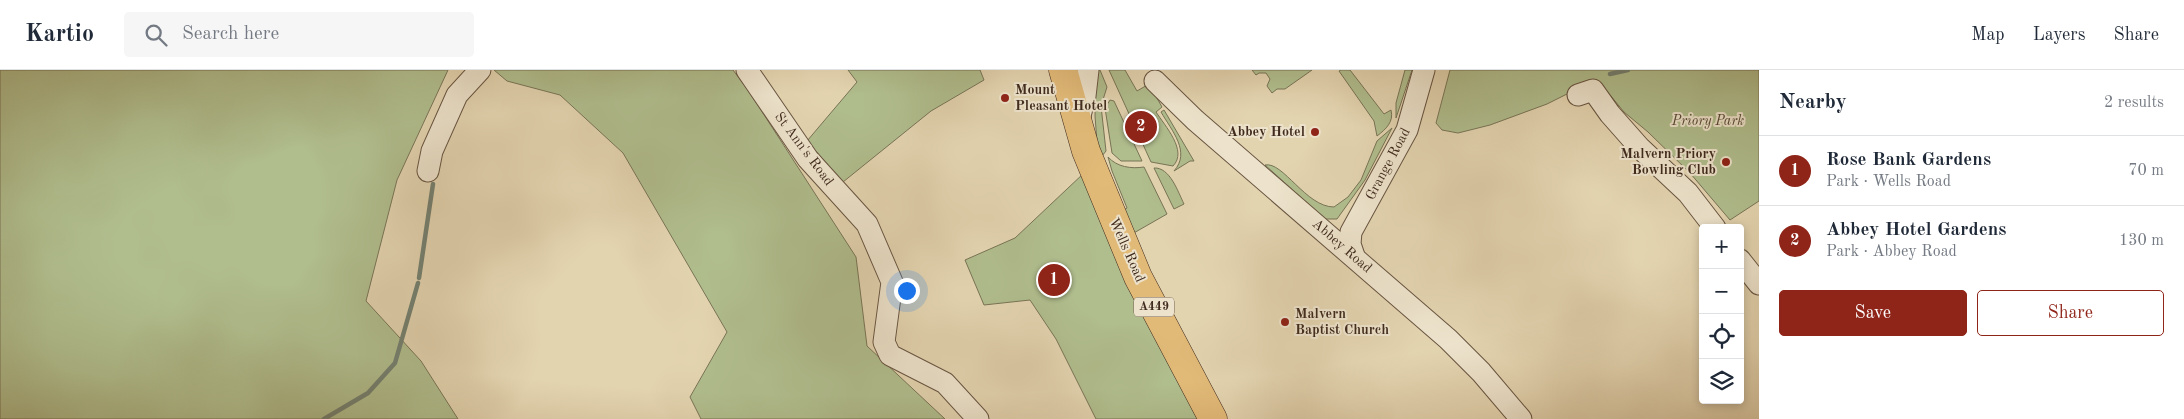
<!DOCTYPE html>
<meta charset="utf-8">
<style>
:root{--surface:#fff;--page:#f6f6f7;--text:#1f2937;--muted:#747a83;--line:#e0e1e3;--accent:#8f2418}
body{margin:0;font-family:"Old Standard TT",serif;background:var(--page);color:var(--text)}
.controls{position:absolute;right:15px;bottom:15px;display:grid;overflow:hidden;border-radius:5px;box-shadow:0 2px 8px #0003}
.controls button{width:45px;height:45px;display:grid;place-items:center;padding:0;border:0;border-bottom:1px solid var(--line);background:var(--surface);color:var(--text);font:25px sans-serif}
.you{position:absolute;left:906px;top:220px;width:18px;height:18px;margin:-12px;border:4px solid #fff;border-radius:50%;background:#1a73e8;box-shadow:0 0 0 8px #1a73e833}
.badge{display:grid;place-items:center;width:32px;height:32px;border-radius:50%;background:var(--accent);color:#fff;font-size:16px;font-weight:700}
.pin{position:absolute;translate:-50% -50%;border:2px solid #fff;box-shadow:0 1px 5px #0006}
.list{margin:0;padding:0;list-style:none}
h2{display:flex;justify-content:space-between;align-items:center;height:65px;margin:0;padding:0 20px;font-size:21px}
h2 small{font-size:16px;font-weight:400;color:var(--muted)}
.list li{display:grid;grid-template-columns:32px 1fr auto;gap:15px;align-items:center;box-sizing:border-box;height:70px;padding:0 20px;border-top:1px solid var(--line)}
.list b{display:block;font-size:19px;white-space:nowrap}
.list p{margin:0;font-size:16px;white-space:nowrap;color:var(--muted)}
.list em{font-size:16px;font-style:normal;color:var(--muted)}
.actions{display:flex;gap:10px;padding:15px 20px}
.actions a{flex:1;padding:11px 0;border:1px solid var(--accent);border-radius:5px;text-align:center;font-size:18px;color:var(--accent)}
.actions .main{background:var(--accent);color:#fff}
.icon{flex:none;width:28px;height:28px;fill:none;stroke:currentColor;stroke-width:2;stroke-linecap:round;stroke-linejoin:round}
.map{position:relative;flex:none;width:1759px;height:349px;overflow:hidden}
header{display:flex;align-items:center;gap:30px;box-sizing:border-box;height:70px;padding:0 25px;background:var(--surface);border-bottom:1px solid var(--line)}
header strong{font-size:24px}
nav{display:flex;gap:28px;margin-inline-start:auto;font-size:18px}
.search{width:350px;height:45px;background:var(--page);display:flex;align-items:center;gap:12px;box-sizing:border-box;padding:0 18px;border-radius:5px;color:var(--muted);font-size:19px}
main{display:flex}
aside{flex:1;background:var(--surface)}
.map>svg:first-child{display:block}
.green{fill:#b0bd8d;stroke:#787456}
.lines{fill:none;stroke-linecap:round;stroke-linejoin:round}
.stream{stroke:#748070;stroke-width:4.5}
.minor-casing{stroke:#695542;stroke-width:23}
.highway-casing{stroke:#402b1e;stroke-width:29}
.minor{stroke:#ede3cc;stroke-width:21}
.highway{stroke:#e2ba78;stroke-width:28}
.poi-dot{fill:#8f2418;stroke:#ede3cc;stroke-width:2}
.labels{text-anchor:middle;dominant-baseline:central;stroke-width:4;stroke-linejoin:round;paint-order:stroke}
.shield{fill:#ede3cc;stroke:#746252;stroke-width:1}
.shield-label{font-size:12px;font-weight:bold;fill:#402b1e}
.poi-label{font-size:14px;font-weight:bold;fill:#402b1e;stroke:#ede3cc;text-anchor:start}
.park-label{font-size:14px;font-style:italic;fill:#564834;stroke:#ede3cc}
.street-label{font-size:14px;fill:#402b1e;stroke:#ede3cc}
</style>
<header>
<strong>Kartio</strong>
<div class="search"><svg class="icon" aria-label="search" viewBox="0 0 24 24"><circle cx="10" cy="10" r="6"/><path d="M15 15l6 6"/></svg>Search here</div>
<nav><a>Map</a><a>Layers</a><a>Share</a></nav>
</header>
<main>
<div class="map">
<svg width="1759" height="349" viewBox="0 0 1759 349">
<rect width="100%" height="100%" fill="#e3d4b0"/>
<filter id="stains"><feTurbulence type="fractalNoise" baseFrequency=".004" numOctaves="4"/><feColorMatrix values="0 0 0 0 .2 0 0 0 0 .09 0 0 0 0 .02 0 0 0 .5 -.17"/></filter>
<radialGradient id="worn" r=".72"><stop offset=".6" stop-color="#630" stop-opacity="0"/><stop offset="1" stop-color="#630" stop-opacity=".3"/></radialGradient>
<g class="green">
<polygon points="0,0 448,0 397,110 366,231 421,291 458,349 0,349"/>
<polygon points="494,0 733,0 748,20 856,187 867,276 945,349 701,349 690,327 727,262 623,83 560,25 507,11"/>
<polygon points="848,0 980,0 984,10 931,41 843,112 807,71 857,12"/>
<polygon points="1096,0 1100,0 1107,17 1101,36 1106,81 1102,86 1098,85 1095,46"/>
<path d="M1109,0H1125L1137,21L1149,14L1162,37L1156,42C1165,56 1188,81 1173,96L1151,92Z"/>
<polygon points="1252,0 1312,0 1285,19 1277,19 1272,23 1267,16 1270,9 1266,3 1259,3 1256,5"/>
<path d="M1341,0H1350L1384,44L1391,40C1394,52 1386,59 1377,66L1374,51L1339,1Z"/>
<polygon points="1405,0 1412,0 1396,48 1396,33"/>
<polygon points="1450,0 1759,0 1759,131 1730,150 1690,103 1648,62 1624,42 1610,25 1577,19 1547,34 1490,55 1458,63 1442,60 1436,53"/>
<polygon points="1110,30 1114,31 1142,91 1121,91 1112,83 1105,38"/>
<path d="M1164,40L1194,91H1190L1174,101C1191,82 1172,61 1161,42Z"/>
<path d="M1392,58L1365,110L1337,149H1325L1265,95C1283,91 1306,137 1334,137L1348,127L1361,110L1377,71Z"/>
<path d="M1108,87C1117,97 1131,99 1144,97L1167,144L1132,164L1122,141L1127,138L1112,101Z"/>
<path d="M1154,98C1170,97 1178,122 1184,134L1174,139Z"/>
<polygon points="1084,103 1206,349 1096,349 1056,269 1030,230 984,235 965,190 1015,168"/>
</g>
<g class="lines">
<g class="stream">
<polyline points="1610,4 1628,0"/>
<polyline points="419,208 433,114"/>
<polyline points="324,349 368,323 395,293 418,213"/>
</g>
<g class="minor-casing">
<g id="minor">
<polyline points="747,0 808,89 867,154 892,212 884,272 890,285 945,313 978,349"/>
<polyline points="1155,11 1195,50 1448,269 1481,302 1521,349"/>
<polyline points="1578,25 1593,20 1610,44 1640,78 1688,123 1715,158"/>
<polyline points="1078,54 1085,26 1088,0"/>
<polyline points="428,101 432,81 457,25 480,0"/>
<polyline points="1354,186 1350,174 1351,162 1407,60 1424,0"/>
<polyline points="1740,190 1759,214"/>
</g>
</g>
<g class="highway-casing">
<polyline id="highway" points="1063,0 1086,81 1138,207 1213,349"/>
</g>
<use href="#minor" class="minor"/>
<use href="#highway" class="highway"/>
</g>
<g class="poi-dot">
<circle cx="1005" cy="28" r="5"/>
<circle cx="1315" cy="62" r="5"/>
<circle cx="1726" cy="92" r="5"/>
<circle cx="1285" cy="252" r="5"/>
</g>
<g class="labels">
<rect class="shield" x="1134" y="227.5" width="40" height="19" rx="4"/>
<g class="shield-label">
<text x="1154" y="237">A449</text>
</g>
<g class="poi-label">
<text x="1015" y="20">Mount<tspan x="1015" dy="16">Pleasant Hotel</tspan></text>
<text x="1305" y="62" text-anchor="end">Abbey Hotel</text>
<text x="1716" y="84" text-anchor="end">Malvern Priory<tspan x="1716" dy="16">Bowling Club</tspan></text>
<text x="1295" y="244">Malvern<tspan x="1295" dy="16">Baptist Church</tspan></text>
</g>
<g class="park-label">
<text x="1708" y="51">Priory Park</text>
</g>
<g class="street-label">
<text transform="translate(804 79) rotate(53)">St Ann's Road</text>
<text transform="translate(1388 94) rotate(-62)">Grange Road</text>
<text transform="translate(1342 176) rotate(41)">Abbey Road</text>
<text transform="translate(1127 180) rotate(66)">Wells Road</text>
</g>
</g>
<rect width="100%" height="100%" filter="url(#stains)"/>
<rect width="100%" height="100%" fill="url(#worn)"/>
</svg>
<div class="controls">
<button>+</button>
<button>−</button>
<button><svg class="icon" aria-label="locate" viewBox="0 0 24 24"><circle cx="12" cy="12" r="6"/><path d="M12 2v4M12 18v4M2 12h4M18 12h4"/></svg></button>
<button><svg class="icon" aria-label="layers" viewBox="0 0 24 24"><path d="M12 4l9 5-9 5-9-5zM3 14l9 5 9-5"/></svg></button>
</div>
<div class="you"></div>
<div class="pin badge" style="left:1054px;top:210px">1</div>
<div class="pin badge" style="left:1141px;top:57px">2</div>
</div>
<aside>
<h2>Nearby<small>2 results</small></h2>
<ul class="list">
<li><span class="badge">1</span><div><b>Rose Bank Gardens</b><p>Park · Wells Road</p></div><em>70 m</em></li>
<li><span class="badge">2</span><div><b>Abbey Hotel Gardens</b><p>Park · Abbey Road</p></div><em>130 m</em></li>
</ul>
<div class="actions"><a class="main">Save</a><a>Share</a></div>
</aside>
</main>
